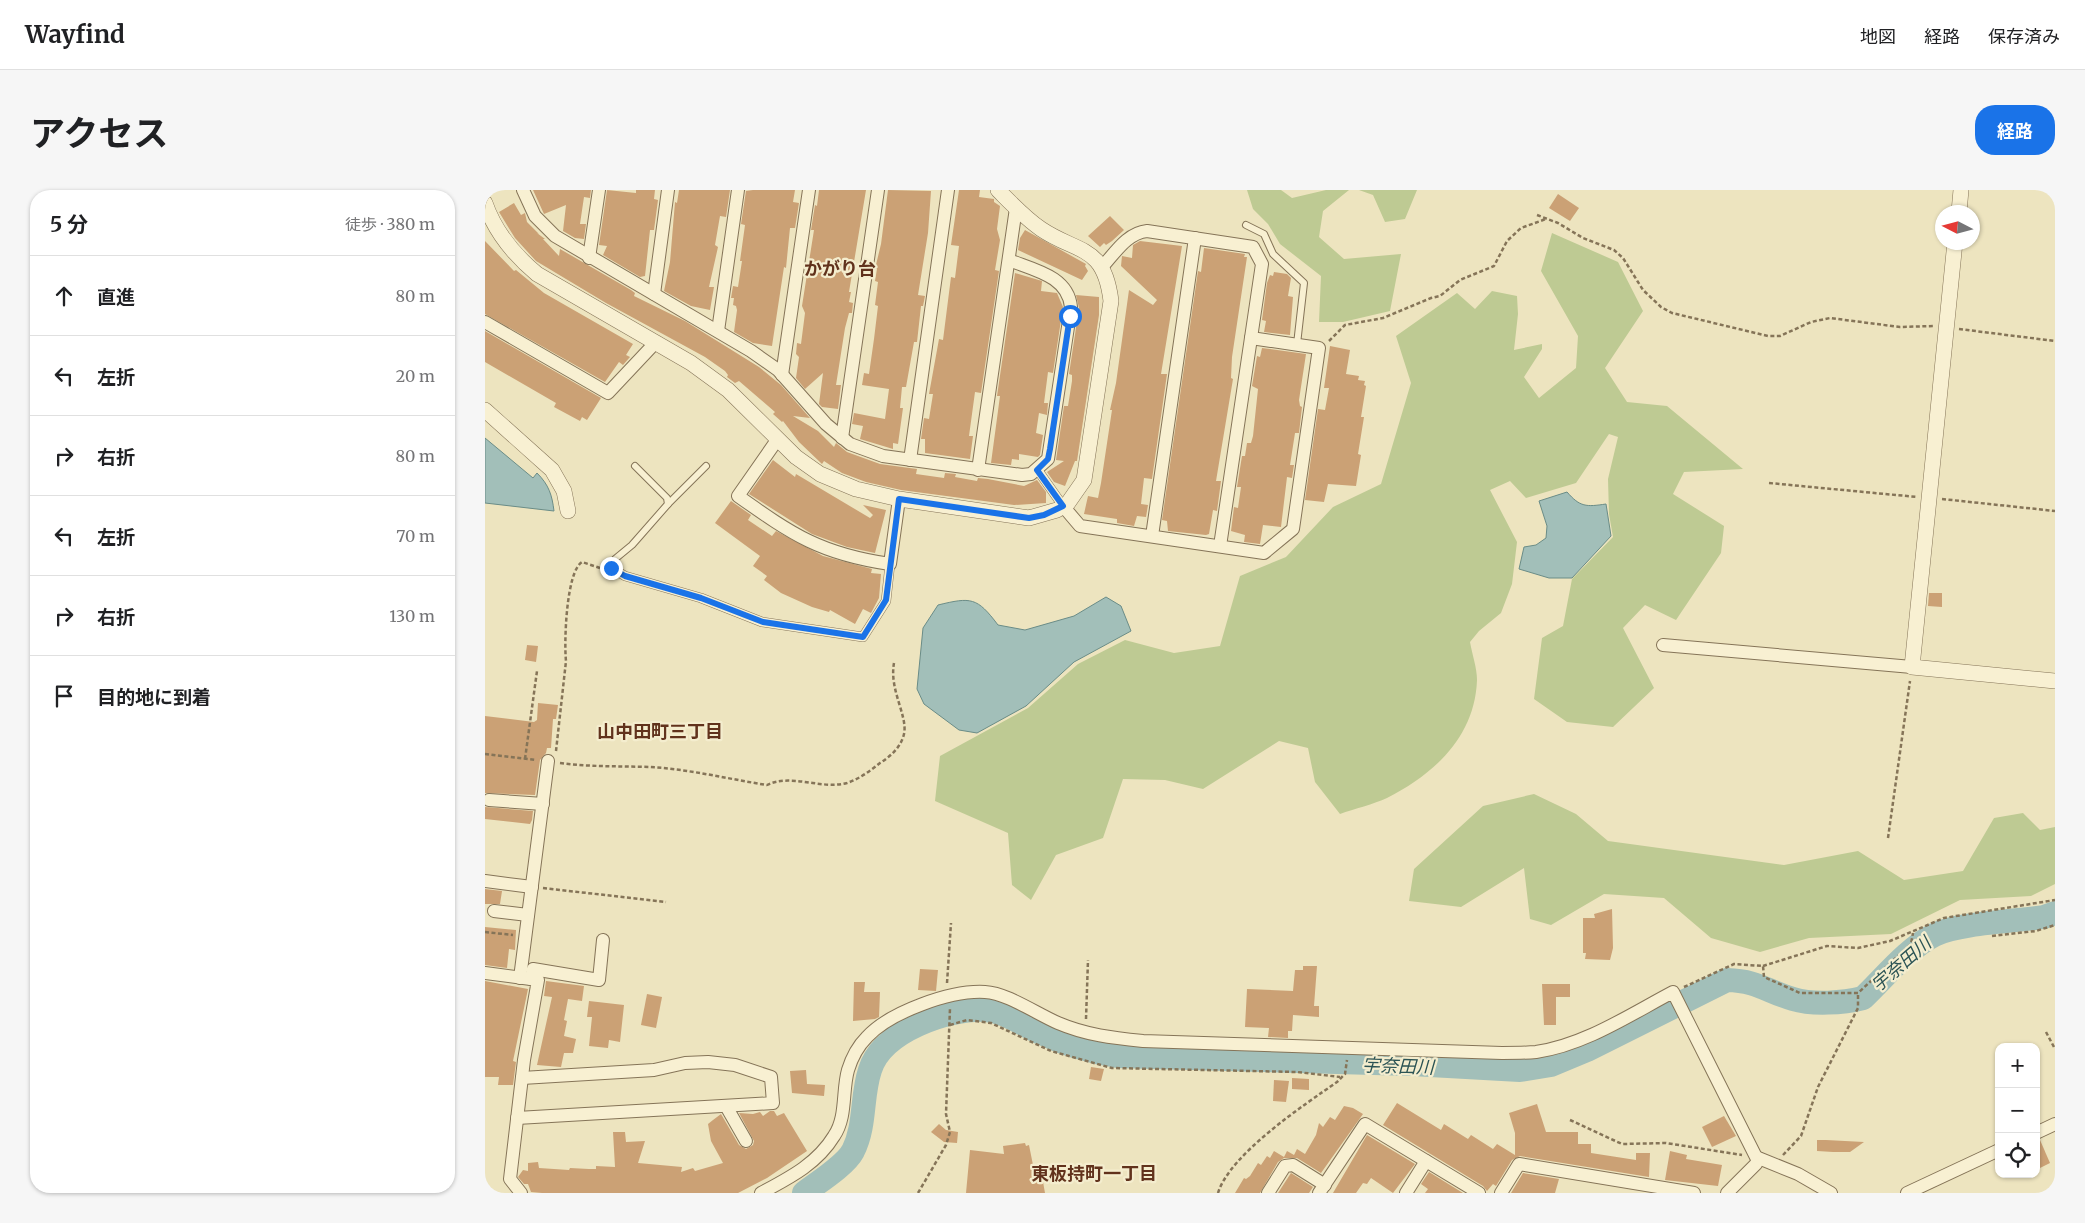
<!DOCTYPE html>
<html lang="ja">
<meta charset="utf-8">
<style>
:root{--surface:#fff;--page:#f6f6f6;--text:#202124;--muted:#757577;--line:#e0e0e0;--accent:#1a73e8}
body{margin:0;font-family:Merriweather,"Noto Sans JP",serif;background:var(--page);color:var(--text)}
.controls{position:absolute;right:15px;bottom:15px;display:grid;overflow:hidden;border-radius:10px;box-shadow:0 1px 4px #0004}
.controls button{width:45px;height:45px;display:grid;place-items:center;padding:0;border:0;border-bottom:1px solid var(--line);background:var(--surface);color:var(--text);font:25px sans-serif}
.compass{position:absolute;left:1450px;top:15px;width:45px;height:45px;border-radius:50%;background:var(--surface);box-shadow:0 1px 4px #0004;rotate:276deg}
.stop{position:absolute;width:15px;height:15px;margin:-11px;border:4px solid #1a73e8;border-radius:50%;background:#fff}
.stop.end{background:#1a73e8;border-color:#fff;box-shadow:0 1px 5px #0008}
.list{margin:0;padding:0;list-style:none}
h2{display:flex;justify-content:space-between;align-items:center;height:65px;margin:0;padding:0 20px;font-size:21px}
h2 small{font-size:16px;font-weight:400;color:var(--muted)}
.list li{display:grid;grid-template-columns:32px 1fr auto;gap:15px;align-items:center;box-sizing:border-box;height:80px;padding:0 20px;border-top:1px solid var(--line)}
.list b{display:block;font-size:19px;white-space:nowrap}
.list em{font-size:16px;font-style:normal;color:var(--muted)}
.icon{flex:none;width:28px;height:28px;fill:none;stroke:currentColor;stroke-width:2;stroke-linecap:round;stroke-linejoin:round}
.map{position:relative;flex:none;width:1570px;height:1003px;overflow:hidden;border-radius:20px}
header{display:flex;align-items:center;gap:30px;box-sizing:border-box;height:70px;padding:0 25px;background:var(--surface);border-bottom:1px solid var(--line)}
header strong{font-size:24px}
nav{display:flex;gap:28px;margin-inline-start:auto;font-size:18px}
.intro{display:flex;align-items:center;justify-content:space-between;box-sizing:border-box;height:120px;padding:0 30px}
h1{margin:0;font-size:35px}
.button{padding:12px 22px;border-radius:20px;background:var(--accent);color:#fff;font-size:18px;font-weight:700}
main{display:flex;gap:30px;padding:0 30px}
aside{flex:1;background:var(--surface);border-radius:20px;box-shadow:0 1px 4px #0004}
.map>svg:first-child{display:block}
.green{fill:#beca93}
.water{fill:#a2bfb9;stroke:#6a8c87}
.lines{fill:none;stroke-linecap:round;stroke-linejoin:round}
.river{stroke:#a2bfb9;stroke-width:24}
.building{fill:#cba175}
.service-casing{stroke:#857458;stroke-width:8}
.pedestrian-casing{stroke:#857458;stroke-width:10}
.minor-casing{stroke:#857458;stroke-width:14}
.tertiary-casing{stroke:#857458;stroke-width:16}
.path{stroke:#857458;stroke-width:2.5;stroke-dasharray:4 2.5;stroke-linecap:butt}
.service{stroke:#f8f0d2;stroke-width:6}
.pedestrian{stroke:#f8f0d2;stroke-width:9}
.minor{stroke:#f8f0d2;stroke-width:12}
.tertiary{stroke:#f8f0d2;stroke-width:15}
.route{stroke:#1a73e8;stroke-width:6}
.labels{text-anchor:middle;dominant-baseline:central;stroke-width:4.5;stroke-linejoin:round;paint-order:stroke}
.neighbourhood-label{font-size:18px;font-weight:bold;fill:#61321c;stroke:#f4edce}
.water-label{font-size:18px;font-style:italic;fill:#2b5354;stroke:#f4edce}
</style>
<header>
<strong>Wayfind</strong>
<nav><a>地図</a><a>経路</a><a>保存済み</a></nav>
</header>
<div class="intro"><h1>アクセス</h1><a class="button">経路</a></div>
<main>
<aside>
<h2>5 分<small>徒歩 · 380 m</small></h2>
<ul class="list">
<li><svg class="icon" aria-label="ahead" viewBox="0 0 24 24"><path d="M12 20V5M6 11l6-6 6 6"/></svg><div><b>直進</b></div><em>80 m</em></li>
<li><svg class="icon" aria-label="left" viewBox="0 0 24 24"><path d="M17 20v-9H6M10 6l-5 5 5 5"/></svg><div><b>左折</b></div><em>20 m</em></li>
<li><svg class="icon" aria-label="right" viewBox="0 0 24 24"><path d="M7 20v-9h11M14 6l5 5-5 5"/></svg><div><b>右折</b></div><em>80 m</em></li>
<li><svg class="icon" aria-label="left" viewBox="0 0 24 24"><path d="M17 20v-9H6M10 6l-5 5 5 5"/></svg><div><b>左折</b></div><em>70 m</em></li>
<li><svg class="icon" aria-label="right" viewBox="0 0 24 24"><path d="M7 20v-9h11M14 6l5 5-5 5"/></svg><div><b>右折</b></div><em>130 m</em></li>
<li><svg class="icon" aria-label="arrive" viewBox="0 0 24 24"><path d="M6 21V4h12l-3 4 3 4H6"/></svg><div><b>目的地に到着</b></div></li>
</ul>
</aside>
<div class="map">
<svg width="1570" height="1003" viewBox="0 0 1570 1003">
<rect width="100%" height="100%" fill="#ede4bf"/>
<g class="green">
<polygon points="762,0 796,0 807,8 841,0 864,0 838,21 834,47 859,69 916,64 905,121 858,132 834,132 836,86 795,54 783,34 768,19"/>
<polygon points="874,0 932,0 920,29 900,32 888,5"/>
<path d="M1067,43L1133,72L1158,121L1120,178L1142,212L1182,216L1258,279L1199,282L1188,304L1239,336L1236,363L1191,430L1160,415L1138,438L1169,498L1128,537L1082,532L1049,509L1057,448L1078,436L1087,389L1128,347L1124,324L1123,289L1133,247L1124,244L1091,293L1041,308L1025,291L1005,300L1032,352L1027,394L1016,423L994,441L985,452C987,464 992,478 992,490C990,547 949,584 902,608C889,614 869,619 855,624L830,592L823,558L794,551L718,599L680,590L638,589L618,648L571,665L546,710L527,695L523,643L450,611L455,566L543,518L593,474L640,450L689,463L735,456L755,386L801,367L848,317L896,294L926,193L911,146L972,103L990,119L1007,101L1032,106L1033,124L1029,160L1057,154V159L1039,187L1054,208L1091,178L1093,146L1056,81Z"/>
<polygon points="1049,604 1091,624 1123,651 1299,675 1373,661 1419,690 1478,681 1509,628 1538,623 1555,640 1570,637 1570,694 1546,706 1475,710 1406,744 1324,748 1275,762 1226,748 1179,708 1119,704 1066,735 1045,729 1039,678 976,717 924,711 929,679 998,616"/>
</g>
<g class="water">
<path d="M0,248L48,288L52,283C64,295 67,305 69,321L0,313Z"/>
<path d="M1082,302C1095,317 1101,317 1121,314L1126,346L1087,388H1064L1034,379L1039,357L1051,355L1061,348L1062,336L1054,311Z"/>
<path d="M621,407L636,416L646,441L589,472L541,516L492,543L474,540L439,514L432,499L438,438L453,415C486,407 492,407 513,435L540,440L589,426Z"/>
</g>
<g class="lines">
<path class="river" d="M319,1003C332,993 360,976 368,961C381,935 376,907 385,880C397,841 463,818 500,820C520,821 539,836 556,843C581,855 606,862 632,866L927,874L1035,880L1066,875L1102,860L1242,790C1273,791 1281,801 1308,809C1328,815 1358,813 1378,808C1400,787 1422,759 1449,745C1472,733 1532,731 1559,727L1570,723"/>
</g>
<g class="building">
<polygon points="48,0 106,0 105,8 99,7 95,34 101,34 99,49 90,48 78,41 81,15 59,24"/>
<polygon points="122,0 151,3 151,0 170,0 169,9 173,10 169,40 165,40 160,86 155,87 118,65 122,56 114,55"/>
<polygon points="194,0 245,0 241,27 235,26 230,55 233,57 224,97 229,97 225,120 206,116 179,101 185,72 190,12 192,13"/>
<polygon points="268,0 310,0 308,12 314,13 310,38 305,38 301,78 299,77 287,156 268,153 249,142 252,120 251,116 248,115 249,108 246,108 248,96 253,97 257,71 255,71 260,35 256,34 261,1"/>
<polygon points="334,0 381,0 364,102 366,102 364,112 368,113 367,123 364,123 360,138 351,195 356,195 353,219 337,217 334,214 338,183 320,199 311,188 314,167 311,164 312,153 316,154 320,123 317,116 329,40 326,40 330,15 332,16"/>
<polygon points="403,0 446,1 443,43 433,105 440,106 438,116 436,116 432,152 429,152 421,197 417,197 415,218 418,218 413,254 408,253 408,259 375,249 378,236 367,234 369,223 400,229 404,199 377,195 379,183 384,184 389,149 393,116 390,115 393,92 390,91 392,79 390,79 396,54"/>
<polygon points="474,0 495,0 494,7 509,9 509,12 515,16 512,39 515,50 510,80 514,81 496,203 490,202 484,246 488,246 485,269 440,263 440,249 436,249 439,228 444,229 448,204 444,204 454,149 458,150 466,87 470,88 474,56 466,55"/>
<polygon points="1073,4 1094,18 1085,31 1064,18"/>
<polygon points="29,13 36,25 40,23 42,32 54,44 52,43 60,49 58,49 74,66 75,59 146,100 150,103 149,106 200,131 274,177 296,195 325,228 308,226 333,241 349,257 351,253 362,262 395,274 432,279 431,284 459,288 460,283 471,284 470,287 492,291 493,288 503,289 539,296 552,290 561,302 561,313 529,315 416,300 381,292 357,283 339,271 337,274 314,252 298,231 297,232 288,224 290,222 254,191 250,193 242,187 243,185 240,181 220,167 121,113 51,71 30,48 14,22"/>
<polygon points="625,26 639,40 627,51 621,55 619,53 615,57 603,46"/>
<polygon points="540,40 601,74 600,76 603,81 597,90 533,60 535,48"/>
<polygon points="0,51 29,81 31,80 59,103 148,154 141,165 145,167 138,175 134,172 120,192 0,124"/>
<polygon points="655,51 697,56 676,184 682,184 667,289 659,288 656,314 663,315 661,327 652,326 649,336 632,333 632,329 599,324 603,306 613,308 616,293 627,220 625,220 631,193 644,100 668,115 672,110 636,76 637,66 647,68 648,55"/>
<polygon points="719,58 760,64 759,67 762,67 747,167 746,188 748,189 731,291 736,291 732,321 728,320 724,344 721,345 683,341 682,331 677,330 713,81 716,82"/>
<polygon points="789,82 802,84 806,88 803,106 808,107 805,145 779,142 781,131 777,130 782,93 785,85 788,86"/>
<polygon points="530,83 557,91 556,101 572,103 578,117 568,183 563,182 559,213 563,213 562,225 554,223 551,243 558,245 555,265 553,267 534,264 534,270 527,269 526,275 506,273 515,206 512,206"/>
<polygon points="591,105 614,107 614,125 592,271 590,271 580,296 569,292 562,282 579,271 571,270 579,216 583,216 587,191 587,185 584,184 594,118"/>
<polygon points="0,141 116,208 102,230 97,227 95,231 69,217 71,213 0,172"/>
<polygon points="845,156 865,160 861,184 874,186 873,190 880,191 879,195 881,196 876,227 879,227 873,264 876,265 871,296 843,294 839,312 820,310 833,219 840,220 844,198 839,198"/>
<polygon points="777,158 821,164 814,210 815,216 817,217 814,243 810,243 805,275 809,275 807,288 802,287 796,337 778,335 775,354 759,352 760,345 746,341 749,317 753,318 756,297 752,297 757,266 760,266 762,253 766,253 768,246 773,199 767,196 772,166 775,167"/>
<polygon points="288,270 310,287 311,284 385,328 388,325 378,315 401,320 390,363 362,357 327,344 264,304"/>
<polygon points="246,311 266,325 263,330 287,346 291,341 338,366 387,379 386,383 396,384 394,408 386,423 378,419 370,434 345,420 344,422 327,417 296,403 279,390 282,386 268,376 275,366 230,333"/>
<polygon points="1444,403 1457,403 1457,417 1443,416"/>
<polygon points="42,455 53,456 51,472 40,470"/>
<polygon points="53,513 73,515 71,529 68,529 66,558 62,558 61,563 55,570 50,605 0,603 0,526 49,532 52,530"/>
<polygon points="0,617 48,621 47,630 45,634 0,629"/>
<polygon points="0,699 17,701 15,714 0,714"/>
<polygon points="1127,719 1128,758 1125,770 1100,769 1101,763 1098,763 1098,728 1110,728 1109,724"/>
<polygon points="0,737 31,740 30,760 24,759 22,778 0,775"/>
<polygon points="818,776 832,776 829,816 834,816 834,827 808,825 807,841 803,841 803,848 783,847 784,838 760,837 762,799 808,801 810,780 818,780"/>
<polygon points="435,779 453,780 451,801 433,800"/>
<polygon points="0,791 43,799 28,871 31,872 28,895 13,895 14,887 0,887"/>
<polygon points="61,791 99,796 97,811 83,809 79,830 82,831 79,846 91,849 88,863 79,863 76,877 52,875 67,807 59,806"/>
<polygon points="369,792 380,792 379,802 395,802 394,827 390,829 368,831"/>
<polygon points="1057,794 1085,794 1085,807 1071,807 1071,835 1059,835"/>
<polygon points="162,804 177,807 171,838 156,835"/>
<polygon points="104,811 139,815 135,852 124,850 123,858 104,856 107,827 102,827"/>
<polygon points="606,877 619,879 616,891 604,889"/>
<polygon points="321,880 322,894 340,895 339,906 307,903 305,881"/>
<polygon points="807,888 824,889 824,900 807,899"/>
<polygon points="789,890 804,891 801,912 788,911"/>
<polygon points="912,913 956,940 959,934 983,949 986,945 1008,959 1012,954 1030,965 1030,943 1024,923 1052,914 1061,942 1093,942 1093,954 1106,954 1106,963 1151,970 1151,963 1165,963 1164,987 1035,966 1027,970 1011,996 1008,994 1002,1001 998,996 898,935"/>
<polygon points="859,916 868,918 878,924 836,983 812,968 799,968 793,972 775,1003 750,1003 759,988 761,989 765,986 773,973 776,975 782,966 785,968 789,961 799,967 802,961 809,965 812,959 820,964 831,945 834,933 838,937 845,927 850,930"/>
<polygon points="285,921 289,921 292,926 299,923 322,961 282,988 253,1003 57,1003 46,1002 43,994 39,994 33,987 38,980 43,981 43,973 53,972 54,978 84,980 85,978 104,979 111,979 111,976 130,977 128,942 140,942 141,952 160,951 153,973 197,977 196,982 208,978 210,981 238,973 226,951 223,934 228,930 236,924 254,955 261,959 268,955 269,951 254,923 268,924 275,922 278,926"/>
<polygon points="1239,926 1251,946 1227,957 1217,937"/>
<polygon points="454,934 461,940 473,942 472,953 459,952 446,942"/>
<polygon points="882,945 930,974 908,1003 886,988 882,994 878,993 871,1003 848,1003"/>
<polygon points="1332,950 1341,950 1379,952 1365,962 1348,962 1332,961"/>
<polygon points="1555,950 1565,973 1551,980 1551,951"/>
<polygon points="540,953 541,956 544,955 549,980 555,975 560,1003 481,1003 485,960 519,964 518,956"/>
<polygon points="1185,961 1202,965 1201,969 1237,975 1233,996 1180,990"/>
<polygon points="944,982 978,1003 940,1003 943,999 936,994"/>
<polygon points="806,983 828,997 824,1003 793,1003"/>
<polygon points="1038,983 1074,989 1070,1003 1026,1003"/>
</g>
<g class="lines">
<g class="service-casing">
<g id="service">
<polyline points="761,35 779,44 788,64 819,93 812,154"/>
<polyline points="183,314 221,276"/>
<polyline points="125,377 130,369 147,355 183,314 182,308 150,276"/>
</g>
</g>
<g class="pedestrian-casing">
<g id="pedestrian">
<polyline points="552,279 578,316"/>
<polyline points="125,377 140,386 216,408 277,432 378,447 401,411 405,374"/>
</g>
</g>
<g class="minor-casing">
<g id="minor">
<path d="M38,0L50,26L70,46L266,161L293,180L341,234L365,254L398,266L537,285L546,284L563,269L586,117C583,86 549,80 524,70"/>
<polyline points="104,68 114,0"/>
<path d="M617,77C630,63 642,43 662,41L768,57L777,74L735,356"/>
<polyline points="169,104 183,0"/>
<polyline points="0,132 123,203 171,152"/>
<polyline points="233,141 253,0"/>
<polyline points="297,185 324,0"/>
<polyline points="357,248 393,0"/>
<path d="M292,250L253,306C308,345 336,364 405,374L414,309"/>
<polyline points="425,270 463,0"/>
<polyline points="493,280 531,18"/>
<polyline points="578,316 595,336 779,363 808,339 834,158 766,148"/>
<polyline points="667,346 710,48"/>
<polyline points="1178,455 1427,477"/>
<polyline points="4,610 58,614"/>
<polyline points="0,691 47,697"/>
<polyline points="9,721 43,725"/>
<polyline points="0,783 53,790 39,870 25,989 36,1003"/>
<polyline points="35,788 63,571"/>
<polyline points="46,789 48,779 114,790 118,750"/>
<polyline points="241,916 261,951"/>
<polyline points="32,928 288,913 286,887 250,875 223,872 200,873 169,880 37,888"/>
<polyline points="1551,943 1570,934"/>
<path d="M276,1003C304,988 332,974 349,946C362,927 357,901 363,880C367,867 373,856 382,847C405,822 466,800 500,802C522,803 552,824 573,833C601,845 628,848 658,851L1017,863C1028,863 1040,863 1051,862C1100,855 1146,824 1188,802L1271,967L1313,984L1346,1003"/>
<polyline points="783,1003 800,976 808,975 840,995"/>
<polyline points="834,1003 880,934 994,1003"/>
<polyline points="921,1003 941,971"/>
<polyline points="1016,1003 1034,974 1209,1003"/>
<polyline points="1242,1003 1271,974 1273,968"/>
<polyline points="1422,1003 1514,960"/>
</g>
</g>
<g class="tertiary-casing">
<g id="tertiary">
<path d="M0,13C10,42 28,64 52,84L206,173L243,200L311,267L335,284L371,299L414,309L544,328L572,320L583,313L599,290L626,111C619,54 593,64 556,39C540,28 526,13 513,0"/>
<polyline points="1474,22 1476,0"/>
<polyline points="1470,52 1427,477 1570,491"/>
<polyline points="0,220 67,280 79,301 83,321"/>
</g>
</g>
<g class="path">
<polyline points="1052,25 1073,33 1098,48 1129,60 1138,68 1158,100 1176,117 1187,123 1283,146 1295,146 1326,132 1345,128 1415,137 1449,136"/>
<polyline points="1474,139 1570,151"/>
<polyline points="844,151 860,135 898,128 946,108 955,106 975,90 1009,76 1022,51 1036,38 1061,29"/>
<polyline points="1284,293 1432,307"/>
<polyline points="1457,309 1570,321"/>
<path d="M71,561L81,471C79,453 81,382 97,372L115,378"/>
<polyline points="0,564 51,570"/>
<polyline points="40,569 52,481"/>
<path d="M75,573C105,577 134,576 164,577C204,579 243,589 282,595C306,583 336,600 362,593C374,589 385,581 395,573C406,566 416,557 419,544C423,526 404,500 409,473"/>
<polyline points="1403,648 1425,491"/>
<polyline points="58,698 181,712"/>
<polyline points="0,742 28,745"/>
<polyline points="1507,746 1551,741 1570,735"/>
<polyline points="1278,776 1342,756 1373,758 1405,751 1459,728 1570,710"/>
<polyline points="462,793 466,733"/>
<polyline points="1199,797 1249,774 1278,776 1279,787 1315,803 1373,803 1426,754 1428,743"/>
<polyline points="601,829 603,770"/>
<polyline points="465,835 482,830 506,833 566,861 627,878 812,882 855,887"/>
<polyline points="1561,842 1570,859"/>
<polyline points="1085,930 1137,954 1181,953 1257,965"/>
<polyline points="1298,965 1316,946 1333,897 1373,818 1373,803"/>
<polyline points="433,1003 461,955 465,942 461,924 465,818"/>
<path d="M733,1003C745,964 819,915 852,892L860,884L862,870"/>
</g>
<use href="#service" class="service"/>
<use href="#pedestrian" class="pedestrian"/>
<use href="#minor" class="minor"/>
<use href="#tertiary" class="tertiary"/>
</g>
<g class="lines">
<polyline class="route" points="126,378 140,386 216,408 278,432 378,447 401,410 414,309 544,328 559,325 578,316 552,280 563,269 565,259 585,126"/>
</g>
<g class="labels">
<g class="neighbourhood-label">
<text x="355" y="78">かがり台</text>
<text x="175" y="541">山中田町三丁目</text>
<text x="609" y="983">東板持町一丁目</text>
</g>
<g class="water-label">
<text transform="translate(1416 774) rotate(-41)">宇奈田川</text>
<text transform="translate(913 876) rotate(2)">宇奈田川</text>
</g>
</g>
</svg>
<div class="controls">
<button>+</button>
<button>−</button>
<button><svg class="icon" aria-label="locate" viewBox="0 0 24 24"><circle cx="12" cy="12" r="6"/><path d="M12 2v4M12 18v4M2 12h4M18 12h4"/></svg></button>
</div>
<svg class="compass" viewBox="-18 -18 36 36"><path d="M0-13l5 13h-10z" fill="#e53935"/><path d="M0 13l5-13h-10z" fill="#757577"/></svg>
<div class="stop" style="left:585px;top:126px"></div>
<div class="stop end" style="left:126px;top:378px"></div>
</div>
</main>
